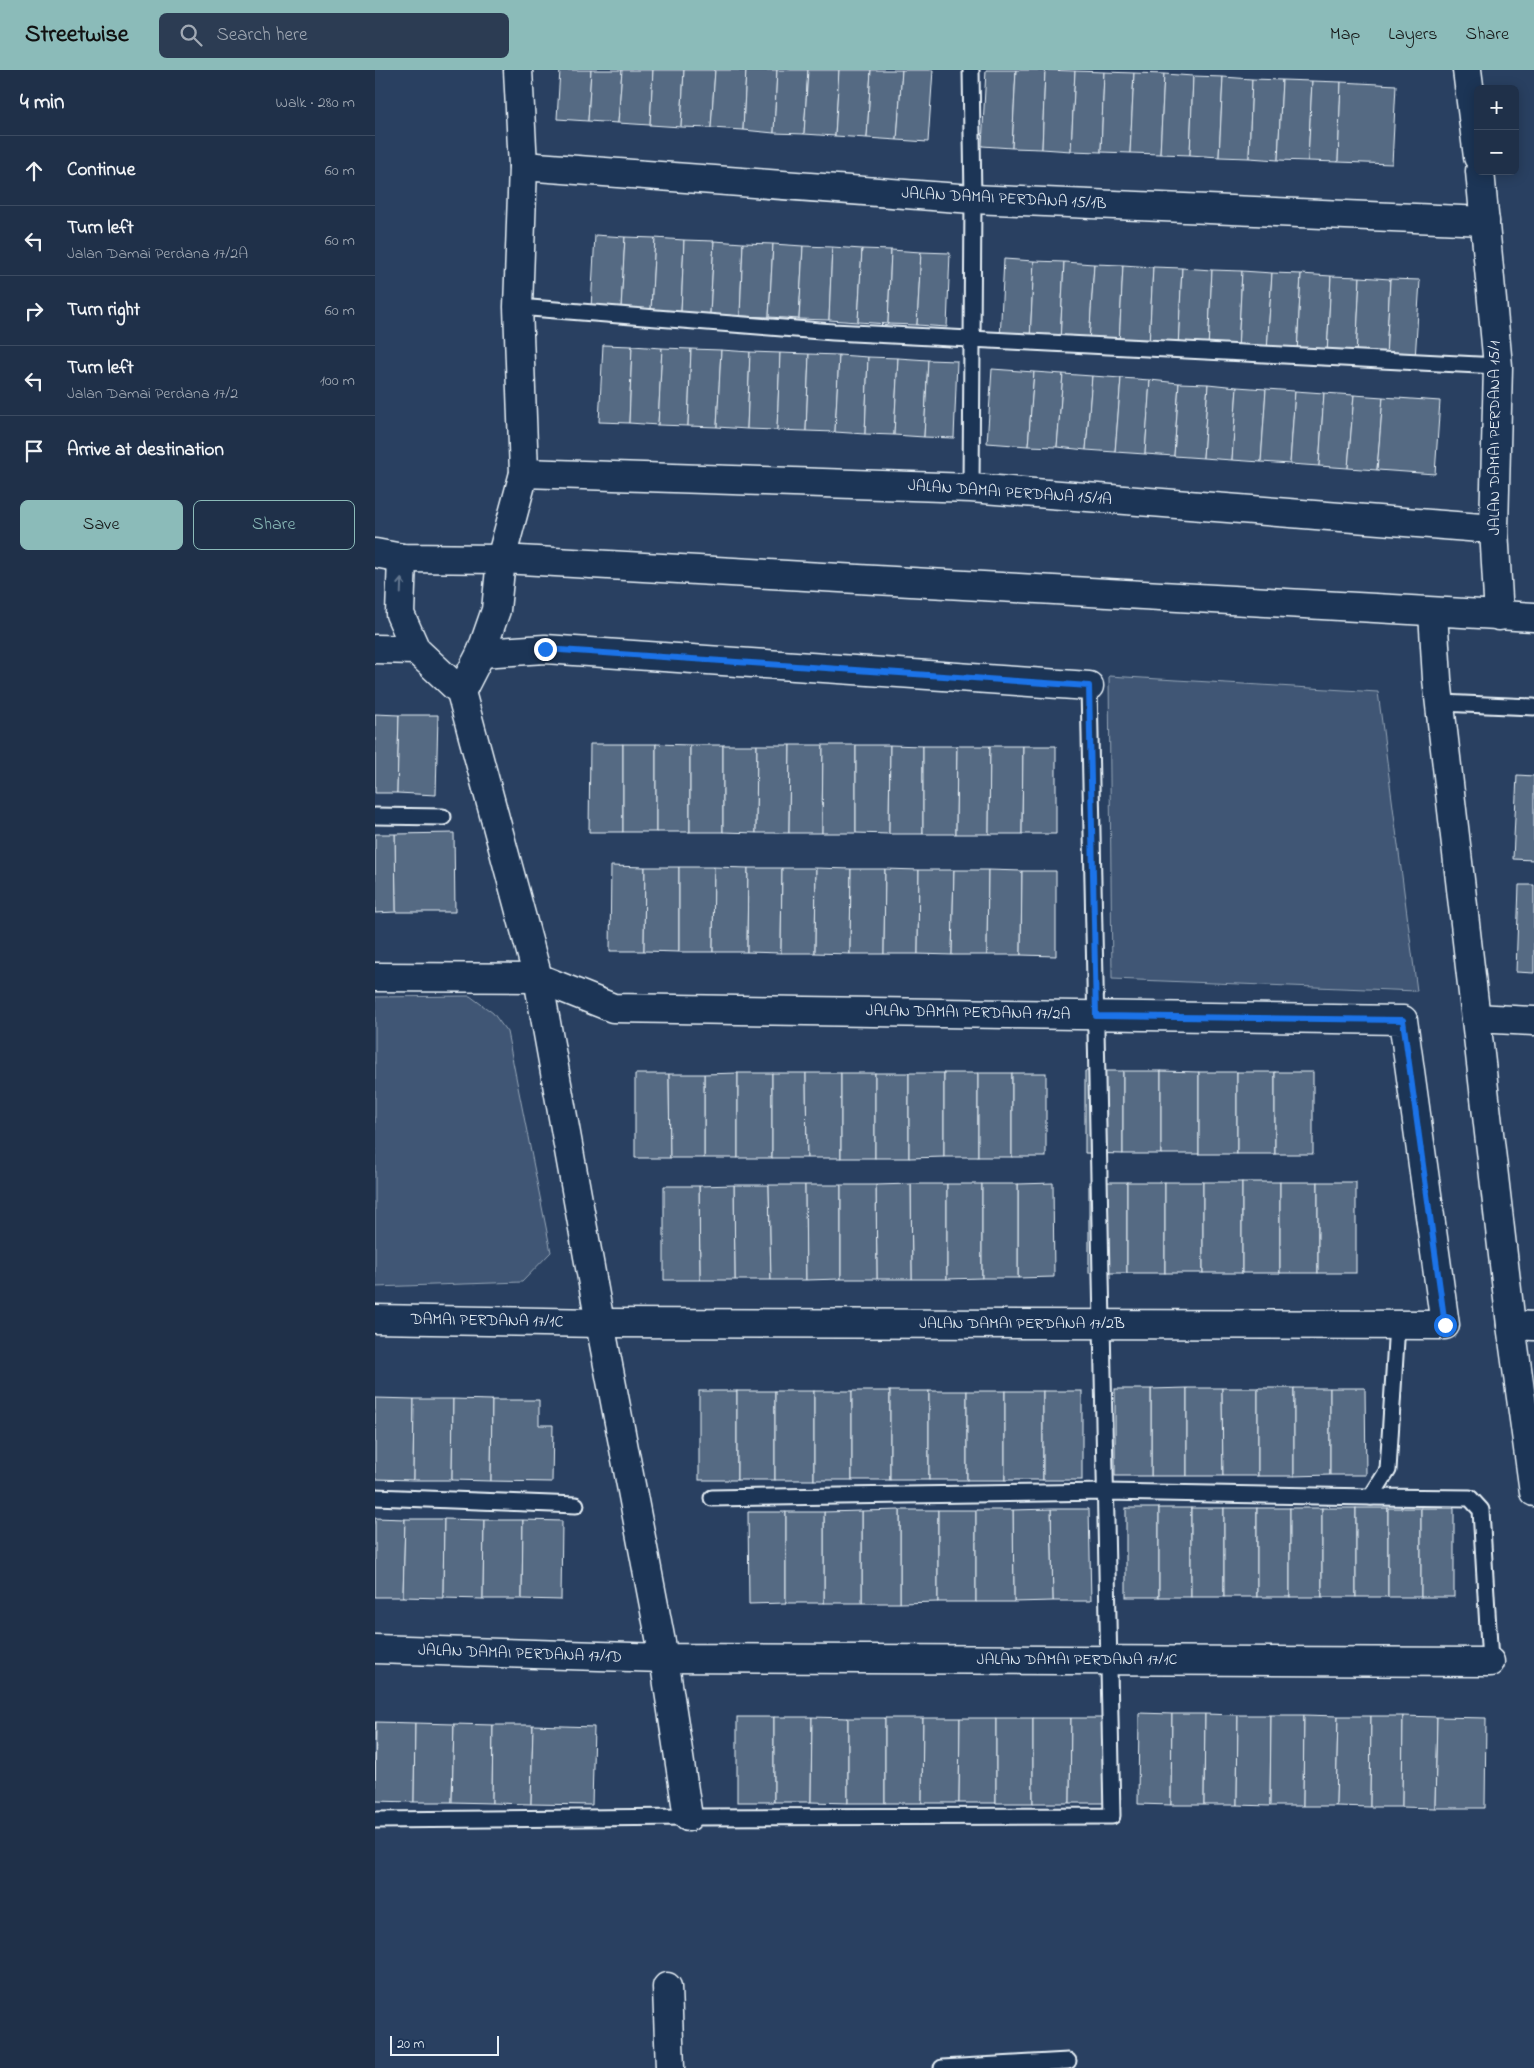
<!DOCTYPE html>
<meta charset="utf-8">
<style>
:root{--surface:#1f3049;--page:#2c3c53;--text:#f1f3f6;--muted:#a1a9b4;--line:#3c4b61;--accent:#8bbbb9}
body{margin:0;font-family:"Indie Flower",sans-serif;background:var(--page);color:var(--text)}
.controls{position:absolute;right:15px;top:15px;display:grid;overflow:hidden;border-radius:8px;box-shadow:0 2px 12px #0003}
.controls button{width:45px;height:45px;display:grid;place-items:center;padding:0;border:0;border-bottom:1px solid var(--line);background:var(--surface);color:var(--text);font:25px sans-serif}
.scale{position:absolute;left:15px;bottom:12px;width:109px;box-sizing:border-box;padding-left:5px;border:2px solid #e8f1f8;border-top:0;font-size:14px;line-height:18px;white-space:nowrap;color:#e8f1f8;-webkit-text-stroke:4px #1d3557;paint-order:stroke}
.stop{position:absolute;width:15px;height:15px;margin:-11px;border:4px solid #1a73e8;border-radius:50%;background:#fff}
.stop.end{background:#1a73e8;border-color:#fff;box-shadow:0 1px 5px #0008}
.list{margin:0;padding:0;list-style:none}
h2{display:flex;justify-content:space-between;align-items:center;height:65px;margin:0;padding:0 20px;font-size:21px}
h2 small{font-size:16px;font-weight:400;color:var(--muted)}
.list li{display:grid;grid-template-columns:32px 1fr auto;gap:15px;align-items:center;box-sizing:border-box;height:70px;padding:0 20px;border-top:1px solid var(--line)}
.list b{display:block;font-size:19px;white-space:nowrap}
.list p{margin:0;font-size:16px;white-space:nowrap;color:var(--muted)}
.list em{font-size:16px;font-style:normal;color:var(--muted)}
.actions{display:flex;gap:10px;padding:15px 20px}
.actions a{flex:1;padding:11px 0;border:1px solid var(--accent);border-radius:8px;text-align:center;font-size:18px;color:var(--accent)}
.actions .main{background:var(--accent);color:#111}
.icon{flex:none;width:28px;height:28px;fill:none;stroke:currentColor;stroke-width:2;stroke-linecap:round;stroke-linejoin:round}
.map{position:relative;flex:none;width:1159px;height:1998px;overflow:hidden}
header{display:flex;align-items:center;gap:30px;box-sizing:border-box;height:70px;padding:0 25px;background:var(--accent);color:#111}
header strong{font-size:24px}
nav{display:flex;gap:28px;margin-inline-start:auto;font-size:18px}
.search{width:350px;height:45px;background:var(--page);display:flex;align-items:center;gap:12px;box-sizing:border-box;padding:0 18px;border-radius:8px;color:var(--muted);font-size:19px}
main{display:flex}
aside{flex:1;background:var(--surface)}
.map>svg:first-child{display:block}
.park{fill:#415774;stroke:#94a4b6}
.building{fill:#556a83;stroke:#e8f1f8}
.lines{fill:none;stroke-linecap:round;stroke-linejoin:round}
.lane-casing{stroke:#e8f1f8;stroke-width:19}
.street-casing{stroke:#e8f1f8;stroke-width:31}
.lane{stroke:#1d3557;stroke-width:15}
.street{stroke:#1d3557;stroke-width:28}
.oneway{stroke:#64778f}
.route{stroke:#1a73e8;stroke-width:6}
.labels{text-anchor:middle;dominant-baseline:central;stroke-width:4;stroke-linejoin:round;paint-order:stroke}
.street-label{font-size:16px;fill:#e8f1f8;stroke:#1d3557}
</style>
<header>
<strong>Streetwise</strong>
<div class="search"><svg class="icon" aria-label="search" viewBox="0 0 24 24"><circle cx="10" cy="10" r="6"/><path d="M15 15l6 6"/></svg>Search here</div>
<nav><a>Map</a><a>Layers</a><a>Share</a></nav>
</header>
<main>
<aside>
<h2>4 min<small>Walk · 280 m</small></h2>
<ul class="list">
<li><svg class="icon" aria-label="ahead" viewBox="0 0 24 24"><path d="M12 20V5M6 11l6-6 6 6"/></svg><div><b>Continue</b></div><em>60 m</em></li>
<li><svg class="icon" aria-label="left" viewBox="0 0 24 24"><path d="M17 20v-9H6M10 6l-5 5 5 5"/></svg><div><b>Turn left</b><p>Jalan Damai Perdana 17/2A</p></div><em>60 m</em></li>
<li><svg class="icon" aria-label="right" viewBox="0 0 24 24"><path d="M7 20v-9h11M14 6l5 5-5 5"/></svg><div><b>Turn right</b></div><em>60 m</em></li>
<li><svg class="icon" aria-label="left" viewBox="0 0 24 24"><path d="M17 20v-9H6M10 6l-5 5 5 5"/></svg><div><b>Turn left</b><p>Jalan Damai Perdana 17/2</p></div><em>100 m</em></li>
<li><svg class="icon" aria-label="arrive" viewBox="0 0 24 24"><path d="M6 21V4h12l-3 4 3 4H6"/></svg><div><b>Arrive at destination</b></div></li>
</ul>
<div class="actions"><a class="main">Save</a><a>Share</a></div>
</aside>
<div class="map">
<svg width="1159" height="1998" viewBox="0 0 1159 1998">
<rect width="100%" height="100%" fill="#294061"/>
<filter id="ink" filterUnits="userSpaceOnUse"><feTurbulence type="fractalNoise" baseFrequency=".02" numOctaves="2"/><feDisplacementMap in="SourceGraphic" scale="10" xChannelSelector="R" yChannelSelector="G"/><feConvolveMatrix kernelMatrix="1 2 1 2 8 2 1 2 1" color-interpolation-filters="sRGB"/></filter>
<g filter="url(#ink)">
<g class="park">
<polygon points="734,606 1003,622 1042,921 737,909"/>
<polygon points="95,926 118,943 132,962 176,1182 147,1212 0,1217 0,927"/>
</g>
<g class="building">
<polygon points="185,0 216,0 213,51 182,49"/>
<polygon points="216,0 247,0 243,53 213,51"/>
<polygon points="247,0 278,0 275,55 243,53"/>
<polygon points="278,0 309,0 306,57 275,55"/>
<polygon points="309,0 340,0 336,58 306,57"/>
<polygon points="340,0 371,0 368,60 336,58"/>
<polygon points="371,0 402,0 399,63 368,60"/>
<polygon points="402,0 433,0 429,64 399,63"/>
<polygon points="433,0 464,0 460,66 429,64"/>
<polygon points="464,0 496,0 492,68 460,66"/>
<polygon points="496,0 527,0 522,70 492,68"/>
<polygon points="527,0 558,0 553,72 522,70"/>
<polygon points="611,0 641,0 637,78 607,76"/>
<polygon points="641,0 670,0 667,79 637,78"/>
<polygon points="670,0 700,1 696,81 667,79"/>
<polygon points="700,1 729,2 726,82 696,81"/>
<polygon points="729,2 759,3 755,83 726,82"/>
<polygon points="759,3 789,4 785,84 755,83"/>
<polygon points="789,4 818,6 815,85 785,84"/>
<polygon points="818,6 848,7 844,87 815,85"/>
<polygon points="848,7 877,9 874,88 844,87"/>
<polygon points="877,9 907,10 903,90 874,88"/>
<polygon points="907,10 937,11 933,91 903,90"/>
<polygon points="937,11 966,12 963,92 933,91"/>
<polygon points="966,12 1021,15 1017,94 963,92"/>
<polygon points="220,165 250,167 246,239 216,238"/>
<polygon points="250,167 280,168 276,241 246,239"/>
<polygon points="280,168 309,170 306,243 276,241"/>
<polygon points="309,170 339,171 335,244 306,243"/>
<polygon points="339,171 368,173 365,246 335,244"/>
<polygon points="368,173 398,174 394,247 365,246"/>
<polygon points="398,174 428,176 424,249 394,247"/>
<polygon points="428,176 457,177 454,250 424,249"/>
<polygon points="457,177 487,179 483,252 454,250"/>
<polygon points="487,179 516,180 513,254 483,252"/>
<polygon points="516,180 546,182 542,255 513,254"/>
<polygon points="546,182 575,183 572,257 542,255"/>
<polygon points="629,189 659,191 655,270 625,269"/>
<polygon points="659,191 689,192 685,272 655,270"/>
<polygon points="689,192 719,194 714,273 685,272"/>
<polygon points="719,194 748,195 744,275 714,273"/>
<polygon points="748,195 778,197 774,276 744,275"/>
<polygon points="778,197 807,198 803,278 774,276"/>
<polygon points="807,198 837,200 833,279 803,278"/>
<polygon points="837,200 867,201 863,281 833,279"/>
<polygon points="867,201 897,203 892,282 863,281"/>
<polygon points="897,203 926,204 922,284 892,282"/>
<polygon points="926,204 956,206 952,285 922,284"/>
<polygon points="956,206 985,207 981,287 952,285"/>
<polygon points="985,207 1015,209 1011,288 981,287"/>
<polygon points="1015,209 1045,210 1040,290 1011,288"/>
<polygon points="228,275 257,276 254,353 224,352"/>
<polygon points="257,276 287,278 283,355 254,353"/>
<polygon points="287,278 316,279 313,356 283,355"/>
<polygon points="316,279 346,280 342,357 313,356"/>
<polygon points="346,280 375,282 372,359 342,357"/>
<polygon points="375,282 405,283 402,360 372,359"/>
<polygon points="405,283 434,284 431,361 402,360"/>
<polygon points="434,284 464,285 460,362 431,361"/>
<polygon points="464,285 493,287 490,364 460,362"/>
<polygon points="493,287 523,288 519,365 490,364"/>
<polygon points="523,288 553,290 549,367 519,365"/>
<polygon points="553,290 582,291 579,368 549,367"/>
<polygon points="617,299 659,302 653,376 612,373"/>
<polygon points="659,302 688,304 682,377 653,376"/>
<polygon points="688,304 717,306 711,380 682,377"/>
<polygon points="717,306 746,308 740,382 711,380"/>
<polygon points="746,308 775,310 770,384 740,382"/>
<polygon points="775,310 804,313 799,386 770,384"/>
<polygon points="804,313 833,314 828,388 799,386"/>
<polygon points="833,314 862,317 857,390 828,388"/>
<polygon points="862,317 891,319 886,392 857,390"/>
<polygon points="891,319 920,321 915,394 886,392"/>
<polygon points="920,321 949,323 944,396 915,394"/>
<polygon points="949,323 979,325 973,398 944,396"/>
<polygon points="979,325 1008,327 1002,400 973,398"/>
<polygon points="1008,327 1065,331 1060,404 1002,400"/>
<polygon points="0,644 24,645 22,723 0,723"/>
<polygon points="24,645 63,645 61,725 22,723"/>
<polygon points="215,674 248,674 248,762 214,762"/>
<rect x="248" y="674" width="33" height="88"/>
<polygon points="281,674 315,675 315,762 281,762"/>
<rect x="315" y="675" width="33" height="87"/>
<polygon points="348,675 382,675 381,763 348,762"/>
<polygon points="382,675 415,675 414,763 381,763"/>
<polygon points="415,675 448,675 447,763 414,763"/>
<polygon points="448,675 481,675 481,763 447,763"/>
<polygon points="481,675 515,675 514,764 481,763"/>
<polygon points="515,675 548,676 548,764 514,764"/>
<polygon points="548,676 582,676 581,764 548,764"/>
<polygon points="582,676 615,676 614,764 581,764"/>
<polygon points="615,676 648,676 647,764 614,764"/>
<polygon points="648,676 681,676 681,764 647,764"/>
<polygon points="1142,705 1159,706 1159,790 1138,789"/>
<polygon points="79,763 80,842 21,842 20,764"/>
<polygon points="0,764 20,764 21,842 0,843"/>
<polygon points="236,796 270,797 269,881 235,881"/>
<polygon points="270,797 304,797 304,882 269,881"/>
<polygon points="304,797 339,797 338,882 304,882"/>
<polygon points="339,797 373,798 372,882 338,882"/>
<polygon points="373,798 407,798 406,883 372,882"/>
<polygon points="407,798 441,798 440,883 406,883"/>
<polygon points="441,798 476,799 475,884 440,883"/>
<polygon points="476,799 510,799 509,884 475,884"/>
<polygon points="510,799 544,800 543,884 509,884"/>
<polygon points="544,800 579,800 577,885 543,884"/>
<polygon points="579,800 613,800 612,885 577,885"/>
<polygon points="613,800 647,801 646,885 612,885"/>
<polygon points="647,801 681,801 681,886 646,885"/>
<polygon points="1144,815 1159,815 1159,903 1141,902"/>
<polygon points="710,1001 748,1001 748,1084 710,1083"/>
<rect x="748" y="1001" width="38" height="83"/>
<polygon points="786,1001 824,1002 824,1084 786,1084"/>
<rect x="824" y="1002" width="38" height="82"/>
<rect x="862" y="1002" width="38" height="82"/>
<rect x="900" y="1002" width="38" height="82"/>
<polygon points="363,1003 363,1088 329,1088 329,1004"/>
<rect x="363" y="1003" width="34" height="85"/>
<polygon points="397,1003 431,1003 432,1088 397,1088"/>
<polygon points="431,1003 466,1003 466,1088 432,1088"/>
<rect x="466" y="1003" width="34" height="85"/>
<rect x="500" y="1003" width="34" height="85"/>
<polygon points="534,1003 569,1003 569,1087 534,1088"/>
<rect x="569" y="1003" width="34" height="84"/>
<rect x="603" y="1003" width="34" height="84"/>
<rect x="637" y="1003" width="34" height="84"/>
<polygon points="260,1004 294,1004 295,1088 260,1088"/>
<polygon points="294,1004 329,1004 329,1088 295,1088"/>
<rect x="714" y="1112" width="38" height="91"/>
<rect x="752" y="1112" width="38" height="91"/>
<rect x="790" y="1112" width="38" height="91"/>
<rect x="828" y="1112" width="39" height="91"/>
<rect x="867" y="1112" width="38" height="91"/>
<rect x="905" y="1112" width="38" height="91"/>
<rect x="943" y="1112" width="38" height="91"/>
<polygon points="678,1113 679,1207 643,1208 643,1114"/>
<polygon points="536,1114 572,1114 572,1209 537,1209"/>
<polygon points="536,1114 537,1209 502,1209 501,1115"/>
<polygon points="572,1114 607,1114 607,1208 572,1209"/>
<rect x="607" y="1114" width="36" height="94"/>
<polygon points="359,1115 394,1115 396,1210 360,1210"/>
<polygon points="359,1115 360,1210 325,1210 324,1116"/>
<polygon points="394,1115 430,1115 431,1210 396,1210"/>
<polygon points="430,1115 466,1115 466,1209 431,1210"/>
<polygon points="466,1115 501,1115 502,1209 466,1209"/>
<polygon points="289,1116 324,1116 325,1210 289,1210"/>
<polygon points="812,1318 812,1406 776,1406 776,1319"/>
<polygon points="812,1318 847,1318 848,1406 812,1406"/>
<polygon points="847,1318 883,1318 883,1406 848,1406"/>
<rect x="883" y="1318" width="36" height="88"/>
<polygon points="919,1318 955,1318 955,1405 919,1406"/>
<polygon points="955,1318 990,1318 991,1405 955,1405"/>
<rect x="740" y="1319" width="36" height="87"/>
<rect x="324" y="1321" width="38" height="89"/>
<rect x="362" y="1321" width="38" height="89"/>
<rect x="400" y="1321" width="39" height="89"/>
<rect x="439" y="1321" width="38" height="89"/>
<rect x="477" y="1321" width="38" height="89"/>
<rect x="515" y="1321" width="39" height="89"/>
<rect x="554" y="1321" width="38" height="89"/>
<rect x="592" y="1321" width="38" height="89"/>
<rect x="630" y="1321" width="38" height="89"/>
<rect x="668" y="1321" width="39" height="89"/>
<polygon points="0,1328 39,1329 38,1410 0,1409"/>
<polygon points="39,1329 78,1329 77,1410 38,1410"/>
<polygon points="78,1329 117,1330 116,1411 77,1410"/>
<polygon points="117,1330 164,1330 164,1355 178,1355 177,1412 116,1411"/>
<rect x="751" y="1438" width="33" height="89"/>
<rect x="784" y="1438" width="32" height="89"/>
<rect x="816" y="1438" width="33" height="89"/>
<rect x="849" y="1438" width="33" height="89"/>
<rect x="882" y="1438" width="33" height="89"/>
<rect x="915" y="1438" width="32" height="89"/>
<rect x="947" y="1438" width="34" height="89"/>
<rect x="981" y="1438" width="32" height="89"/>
<rect x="1013" y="1438" width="33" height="89"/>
<rect x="1046" y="1438" width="33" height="89"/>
<polygon points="676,1439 714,1439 716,1531 678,1531"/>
<polygon points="676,1439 678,1531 639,1532 638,1440"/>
<polygon points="525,1440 563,1440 563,1532 525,1533"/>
<polygon points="525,1440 525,1533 487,1533 487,1441"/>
<rect x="563" y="1440" width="38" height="92"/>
<polygon points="601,1440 638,1440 639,1532 601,1532"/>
<polygon points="487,1441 487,1533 449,1533 449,1442"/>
<polygon points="373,1442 411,1442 411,1533 374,1534"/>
<rect x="411" y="1442" width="38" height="91"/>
<polygon points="0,1448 30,1449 28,1527 0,1527"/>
<polygon points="30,1449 69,1449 68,1528 28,1527"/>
<polygon points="69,1449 109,1450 108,1529 68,1528"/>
<polygon points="109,1450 148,1450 147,1529 108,1529"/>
<polygon points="148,1450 187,1451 186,1530 147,1529"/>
<polygon points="764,1643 797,1644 796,1735 763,1734"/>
<polygon points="797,1644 830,1644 829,1735 796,1735"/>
<polygon points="830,1644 863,1645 862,1735 829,1735"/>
<polygon points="863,1645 896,1645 895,1736 862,1735"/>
<polygon points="896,1645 929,1645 928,1736 895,1736"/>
<polygon points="929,1645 963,1646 961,1736 928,1736"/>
<polygon points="963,1646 996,1646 995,1737 961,1736"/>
<polygon points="996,1646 1028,1646 1027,1737 995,1737"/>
<polygon points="1028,1646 1062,1647 1060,1738 1027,1737"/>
<rect x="362" y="1647" width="37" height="85"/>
<polygon points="399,1647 437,1647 436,1732 399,1732"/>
<polygon points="437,1647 473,1648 473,1733 436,1732"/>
<polygon points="1062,1647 1111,1648 1110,1738 1060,1738"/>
<rect x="473" y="1648" width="37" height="85"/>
<polygon points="510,1648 548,1648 547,1733 510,1733"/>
<polygon points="548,1648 585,1648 584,1733 547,1733"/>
<polygon points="585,1648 621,1648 621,1733 584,1733"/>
<rect x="621" y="1648" width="37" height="85"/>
<polygon points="658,1648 696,1648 695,1733 658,1733"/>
<polygon points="696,1648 732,1648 732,1733 695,1733"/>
<polygon points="0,1652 1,1652 0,1709"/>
<polygon points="1,1652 40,1653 39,1732 0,1731"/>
<polygon points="40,1653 79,1654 77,1732 39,1732"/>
<polygon points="79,1654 118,1655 117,1733 77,1732"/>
<polygon points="118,1655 158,1655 156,1734 117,1733"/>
<polygon points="158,1655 219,1657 217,1735 156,1734"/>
</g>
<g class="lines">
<g class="lane-casing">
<g id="lane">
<polyline points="143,237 458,262 1123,296"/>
<polyline points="596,418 598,129 596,0"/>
<polyline points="1066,633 1159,637"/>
<polyline points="0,746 68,747"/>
<polyline points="0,1427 201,1435"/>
<polyline points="996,1427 1095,1428 1106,1440 1115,1592"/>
<polyline points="337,1428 732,1422 996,1427 1013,1400 1022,1254"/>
<polyline points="0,1750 313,1747 737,1746 714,616"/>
<polyline points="567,1998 693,1991"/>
</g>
</g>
<g class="street-casing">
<g id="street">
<polyline points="1092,0 1103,87"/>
<polyline points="148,96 598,129 1110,151"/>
<polyline points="1105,101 1123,296 1119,459 1124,546"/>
<polyline points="149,403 596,418 1119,459"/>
<polyline points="0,483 27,488 126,489 1159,547"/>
<polyline points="27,488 25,544 41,580 86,622 163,908 225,1253 289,1588 313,1747"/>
<polyline points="1058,542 1062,609 1136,1255 1159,1422"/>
<polyline points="0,579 41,580"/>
<polyline points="106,583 170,579 714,616"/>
<polyline points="86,622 106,583 121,540 126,489 149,403 143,237 148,96 143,0"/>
<polyline points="0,907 163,908 238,938 1028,950 1070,1255 225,1253 0,1249"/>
<polyline points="1101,948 1159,951"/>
<polyline points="1136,1255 1159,1256"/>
<polyline points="0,1579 289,1588 1115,1592"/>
<polyline points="292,1917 295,1998"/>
</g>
</g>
<use href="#lane" class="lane"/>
<use href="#street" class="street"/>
</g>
<defs><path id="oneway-shaft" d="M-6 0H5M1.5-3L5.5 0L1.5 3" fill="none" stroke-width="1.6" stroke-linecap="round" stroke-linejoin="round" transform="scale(1.25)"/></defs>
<use class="oneway" href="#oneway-shaft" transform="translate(26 516) rotate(-88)"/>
</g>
<g class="lines" filter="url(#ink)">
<polyline class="route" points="170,579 714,616 721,946 1028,950 1070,1255"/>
</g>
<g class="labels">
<g class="street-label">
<text transform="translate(629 129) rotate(3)">JALAN DAMAI PERDANA 15/1B</text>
<text transform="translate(1120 368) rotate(-90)">JALAN DAMAI PERDANA 15/1</text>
<text transform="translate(635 423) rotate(4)">JALAN DAMAI PERDANA 15/1A</text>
<text transform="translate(593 943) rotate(1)">JALAN DAMAI PERDANA 17/2A</text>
<text transform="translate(112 1251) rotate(1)">DAMAI PERDANA 17/1C</text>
<text x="647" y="1254">JALAN DAMAI PERDANA 17/2B</text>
<text transform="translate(145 1584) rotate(2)">JALAN DAMAI PERDANA 17/1D</text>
<text x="702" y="1590">JALAN DAMAI PERDANA 17/1C</text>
</g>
</g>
</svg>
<div class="controls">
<button>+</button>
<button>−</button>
</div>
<div class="scale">20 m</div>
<div class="stop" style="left:1070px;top:1255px"></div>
<div class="stop end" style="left:170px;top:579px"></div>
</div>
</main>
